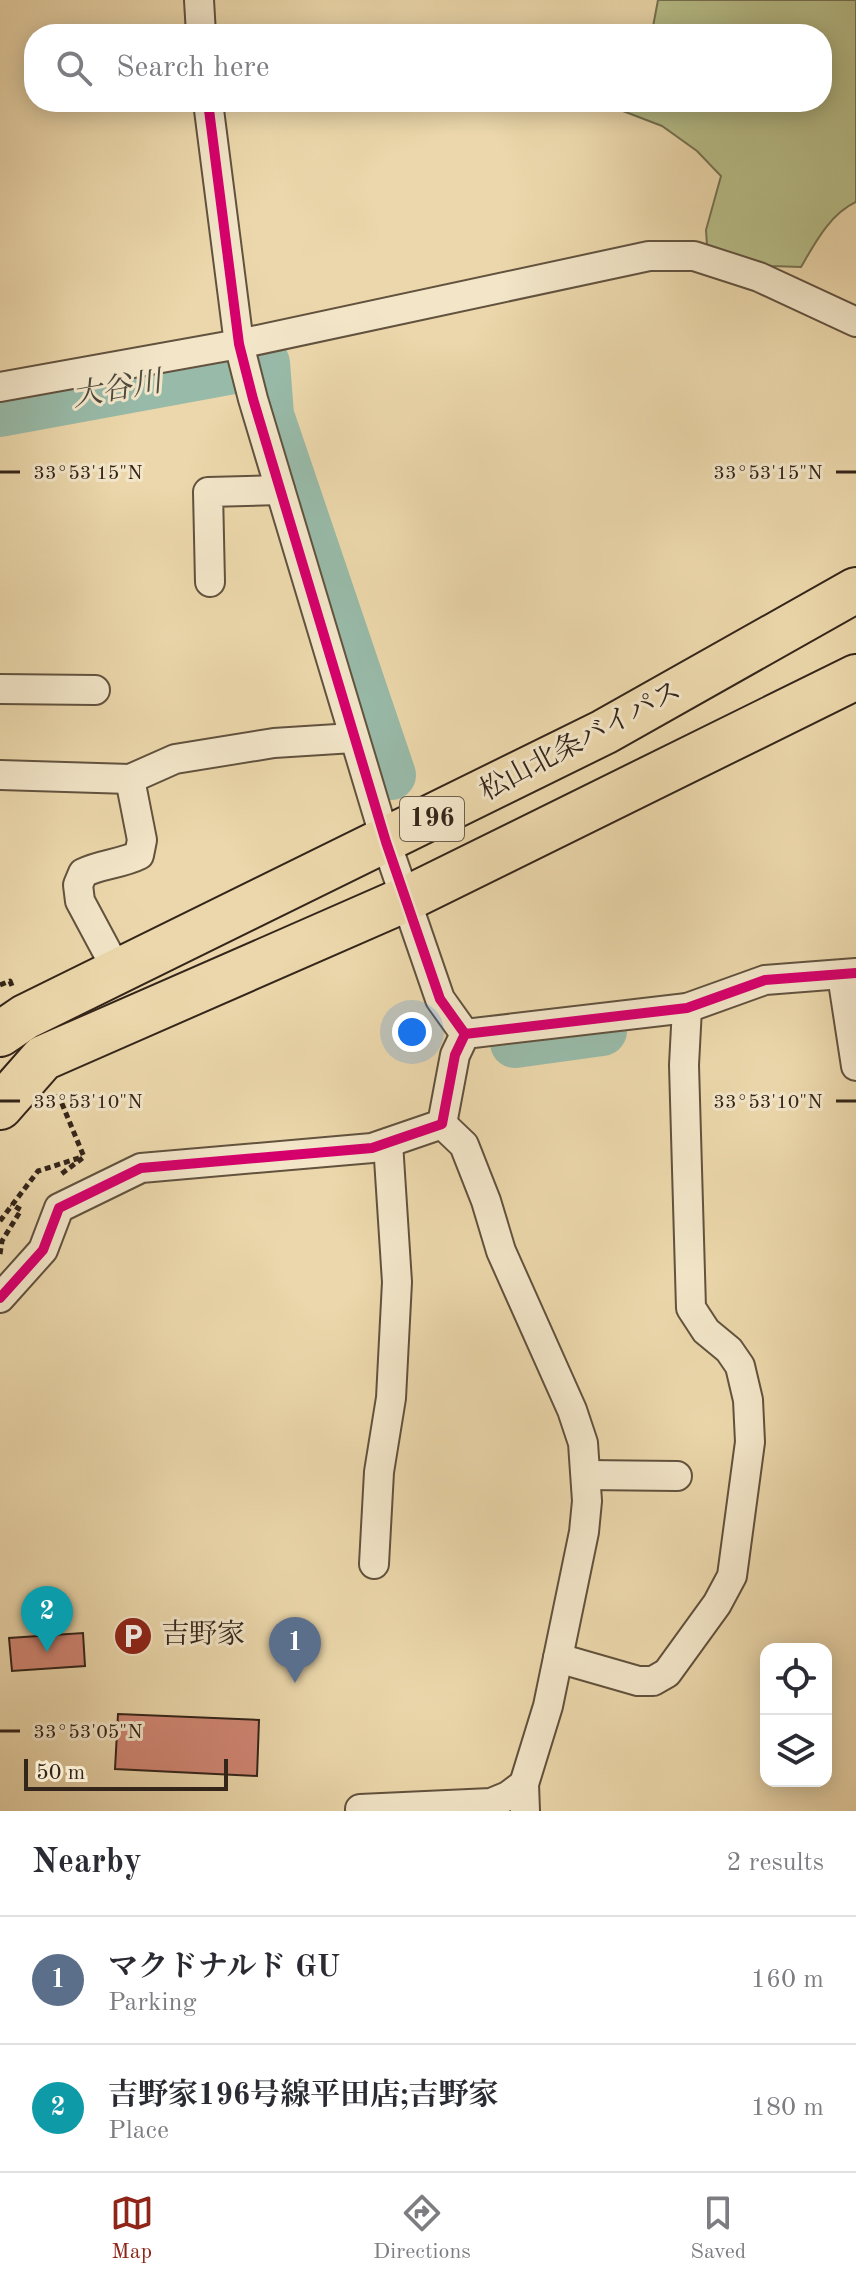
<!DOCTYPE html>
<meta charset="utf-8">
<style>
:root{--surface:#fff;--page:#f2f2f3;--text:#2b2b33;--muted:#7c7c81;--line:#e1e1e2;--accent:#8f2418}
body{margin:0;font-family:"Old Standard TT","Noto Serif JP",serif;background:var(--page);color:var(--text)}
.controls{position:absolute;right:24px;bottom:24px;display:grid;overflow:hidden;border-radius:16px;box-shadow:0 4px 20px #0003}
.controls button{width:72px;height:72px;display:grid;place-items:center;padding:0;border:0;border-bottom:2px solid var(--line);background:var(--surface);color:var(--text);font:40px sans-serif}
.scale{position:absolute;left:24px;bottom:20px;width:204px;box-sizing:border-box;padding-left:8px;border:4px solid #34251a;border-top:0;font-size:22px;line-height:28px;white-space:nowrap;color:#34251a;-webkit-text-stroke:6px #f2e5c8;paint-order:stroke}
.you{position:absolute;left:412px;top:1032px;width:28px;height:28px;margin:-20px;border:6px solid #fff;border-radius:50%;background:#1a73e8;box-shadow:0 0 0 12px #1a73e833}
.badge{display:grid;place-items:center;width:52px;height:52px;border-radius:50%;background:var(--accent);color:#fff;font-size:26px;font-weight:700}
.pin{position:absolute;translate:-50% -66px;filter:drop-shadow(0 2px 4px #0008)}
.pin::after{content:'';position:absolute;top:42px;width:28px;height:24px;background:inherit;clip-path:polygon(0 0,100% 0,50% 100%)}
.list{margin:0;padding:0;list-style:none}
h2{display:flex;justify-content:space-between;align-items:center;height:104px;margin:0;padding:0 32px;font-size:34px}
h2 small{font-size:26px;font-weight:400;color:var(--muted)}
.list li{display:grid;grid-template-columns:52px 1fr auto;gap:24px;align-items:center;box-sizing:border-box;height:128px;padding:0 32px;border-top:2px solid var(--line)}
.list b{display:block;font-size:30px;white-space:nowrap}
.list p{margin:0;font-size:26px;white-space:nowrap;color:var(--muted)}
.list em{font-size:26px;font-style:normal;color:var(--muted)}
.icon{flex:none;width:44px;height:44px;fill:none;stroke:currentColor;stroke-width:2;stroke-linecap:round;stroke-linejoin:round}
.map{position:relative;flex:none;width:856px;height:1811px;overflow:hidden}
.search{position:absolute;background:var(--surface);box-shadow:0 4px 20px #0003;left:24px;right:24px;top:24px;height:88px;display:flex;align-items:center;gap:20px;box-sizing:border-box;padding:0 28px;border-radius:32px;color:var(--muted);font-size:30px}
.sheet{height:360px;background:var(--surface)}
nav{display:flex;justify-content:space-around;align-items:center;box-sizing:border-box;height:112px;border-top:2px solid var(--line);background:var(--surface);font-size:22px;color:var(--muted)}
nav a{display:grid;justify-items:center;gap:4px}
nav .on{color:var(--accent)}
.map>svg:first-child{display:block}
.green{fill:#b7be89;stroke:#767252;stroke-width:2}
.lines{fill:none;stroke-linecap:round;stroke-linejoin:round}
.river{stroke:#98baa8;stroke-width:50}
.building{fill:#d08674;stroke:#34251a;stroke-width:2}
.minor-casing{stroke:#62523e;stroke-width:32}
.trunk-casing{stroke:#34251a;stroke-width:48}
.path{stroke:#34251a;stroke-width:5;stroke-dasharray:6 4;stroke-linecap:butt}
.minor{stroke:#f2e5c8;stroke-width:28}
.trunk{stroke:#ebd7ab;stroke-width:44}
.cycleway-casing{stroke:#f2e5c8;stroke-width:15}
.cycleway{stroke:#d6006c;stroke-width:10}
.ticks{fill:none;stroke:#34251a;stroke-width:3}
.labels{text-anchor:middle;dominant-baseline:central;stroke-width:6;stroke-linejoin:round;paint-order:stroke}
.shield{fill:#f2e5c8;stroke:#6d5f4e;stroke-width:2}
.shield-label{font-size:26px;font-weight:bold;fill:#34251a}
.street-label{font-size:28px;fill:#34251a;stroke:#f2e5c8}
.poi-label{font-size:28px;fill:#34251a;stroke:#f2e5c8;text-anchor:start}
.water-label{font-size:30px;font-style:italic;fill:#4d4a3e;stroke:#f2e5c8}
.ticks-label{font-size:20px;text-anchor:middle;fill:#34251a;stroke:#f2e5c8;stroke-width:6;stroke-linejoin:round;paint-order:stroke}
</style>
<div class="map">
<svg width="856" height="1811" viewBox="0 0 856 1811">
<rect width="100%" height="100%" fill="#ebd7ab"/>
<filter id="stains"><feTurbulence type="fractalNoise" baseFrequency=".0025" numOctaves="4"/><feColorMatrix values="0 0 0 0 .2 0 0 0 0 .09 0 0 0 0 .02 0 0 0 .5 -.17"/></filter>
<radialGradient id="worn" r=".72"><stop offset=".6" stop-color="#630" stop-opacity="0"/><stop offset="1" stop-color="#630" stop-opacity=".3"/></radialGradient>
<path class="green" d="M658,0H856V202C830,214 815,243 801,267L771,266L707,245L706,230L721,176L697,151L662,126L610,106L581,108L552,102H822V34H647L652,32Z"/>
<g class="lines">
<g class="river">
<polyline points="265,363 269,415 391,775"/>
<polyline points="0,412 234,369"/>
<polyline points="515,1043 602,1031"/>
</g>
</g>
<g class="building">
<polygon points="83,1633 85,1666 12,1671 9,1638"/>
<polygon points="118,1714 259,1720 257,1776 115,1769"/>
</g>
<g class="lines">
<g class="minor-casing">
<g id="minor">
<polyline points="199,0 201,34"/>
<polyline points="208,102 239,344 253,399 386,842 440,999 465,1034"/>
<polyline points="0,387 239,344 649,256 694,256 759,277 856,322"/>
<polyline points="210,582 208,492 280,490"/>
<polyline points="0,689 95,690"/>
<polyline points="0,775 130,779 175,759 274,743 353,738"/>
<path d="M118,972L80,901L78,885L83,873C101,864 121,864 139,855L142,840L130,779"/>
<polyline points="842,975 856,1066"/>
<polyline points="442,1124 464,1145 486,1201 501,1251 572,1410 583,1443 587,1501 584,1532 548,1706 524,1784 525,1811"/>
<polyline points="0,1298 43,1250 59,1208 141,1168 372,1148 442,1124 455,1055 465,1034 687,1008 765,980 856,973"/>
<polyline points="587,1475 677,1476"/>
<polyline points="374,1564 379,1472 391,1398 397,1282 388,1143"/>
<polyline points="558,1658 638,1681 653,1681 667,1673 717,1604 732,1576 750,1442 748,1400 740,1366 729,1350 706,1331 691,1308 684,1065 687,1008"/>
<polyline points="360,1809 491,1803 508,1796 524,1784"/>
</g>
</g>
<g class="trunk-casing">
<g id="trunk">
<polyline points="0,1034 25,1017 604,732 856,590"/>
<polyline points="0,1107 43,1058 406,899 856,677"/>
</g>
</g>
<g class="path">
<polyline points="0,985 10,981 12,986"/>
<polyline points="58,1094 84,1157 60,1175"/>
<polyline points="0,1221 38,1171 79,1158"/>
<polyline points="0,1254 2,1241 21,1210 11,1204"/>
</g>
<use href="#minor" class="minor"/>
<use href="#trunk" class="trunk"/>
<g class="cycleway-casing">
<g id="cycleway">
<polyline points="208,102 239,344 253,399 386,842 440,999 465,1034"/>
<polyline points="0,1298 43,1250 59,1208 141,1168 372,1148 442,1124 455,1055 465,1034 687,1008 765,980 856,973"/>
</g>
</g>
<use href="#cycleway" class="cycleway"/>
</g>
<path class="ticks" d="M0,472H20M836,472H856M0,1101H20M836,1101H856M0,1731H20"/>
<defs>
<g id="parking-disc" transform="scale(2)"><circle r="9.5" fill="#8f2418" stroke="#f2e5c8"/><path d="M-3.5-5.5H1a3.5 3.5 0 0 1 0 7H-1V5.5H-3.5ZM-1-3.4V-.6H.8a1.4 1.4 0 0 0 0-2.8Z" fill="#fff"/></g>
</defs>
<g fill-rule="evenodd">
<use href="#parking-disc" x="133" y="1636"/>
</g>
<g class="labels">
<rect class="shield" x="400" y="797" width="64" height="44" rx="6"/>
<g class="shield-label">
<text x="432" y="819">196</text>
</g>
<g class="street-label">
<text transform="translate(581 742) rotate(-28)">松山北条バイパス</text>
</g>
<g class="poi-label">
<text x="161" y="1636">吉野家</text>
</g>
<g class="water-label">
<text transform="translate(117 390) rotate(-10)">大谷川</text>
</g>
</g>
<g class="ticks-label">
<text x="88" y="479">33°53'15"N</text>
<text x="768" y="479">33°53'15"N</text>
<text x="88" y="1108">33°53'10"N</text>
<text x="768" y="1108">33°53'10"N</text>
<text x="88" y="1738">33°53'05"N</text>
</g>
<rect width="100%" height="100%" filter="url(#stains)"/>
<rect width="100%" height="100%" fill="url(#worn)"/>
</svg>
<div class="controls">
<button><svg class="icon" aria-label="locate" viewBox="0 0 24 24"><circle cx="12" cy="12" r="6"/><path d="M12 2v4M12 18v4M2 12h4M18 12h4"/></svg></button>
<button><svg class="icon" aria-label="layers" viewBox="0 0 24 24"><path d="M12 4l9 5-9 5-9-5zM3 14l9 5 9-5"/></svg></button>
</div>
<div class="scale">50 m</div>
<div class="you"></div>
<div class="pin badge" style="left:295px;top:1683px;background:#5c6f8a">1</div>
<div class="pin badge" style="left:47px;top:1652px;background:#0f9aa8">2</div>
<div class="search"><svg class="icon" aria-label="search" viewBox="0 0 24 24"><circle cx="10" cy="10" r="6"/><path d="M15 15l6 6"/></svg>Search here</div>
</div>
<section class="sheet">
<h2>Nearby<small>2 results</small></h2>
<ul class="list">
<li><span class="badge" style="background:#5c6f8a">1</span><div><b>マクドナルド GU</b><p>Parking</p></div><em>160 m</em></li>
<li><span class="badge" style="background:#0f9aa8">2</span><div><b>吉野家196号線平田店;吉野家</b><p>Place</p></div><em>180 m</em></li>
</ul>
</section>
<nav>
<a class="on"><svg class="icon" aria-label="map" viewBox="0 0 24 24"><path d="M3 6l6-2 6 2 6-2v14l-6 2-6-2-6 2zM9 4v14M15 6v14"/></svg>Map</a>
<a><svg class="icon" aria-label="directions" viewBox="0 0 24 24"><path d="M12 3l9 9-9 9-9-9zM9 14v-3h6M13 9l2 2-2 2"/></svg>Directions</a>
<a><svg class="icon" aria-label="saved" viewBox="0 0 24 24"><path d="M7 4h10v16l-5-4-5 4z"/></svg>Saved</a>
</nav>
